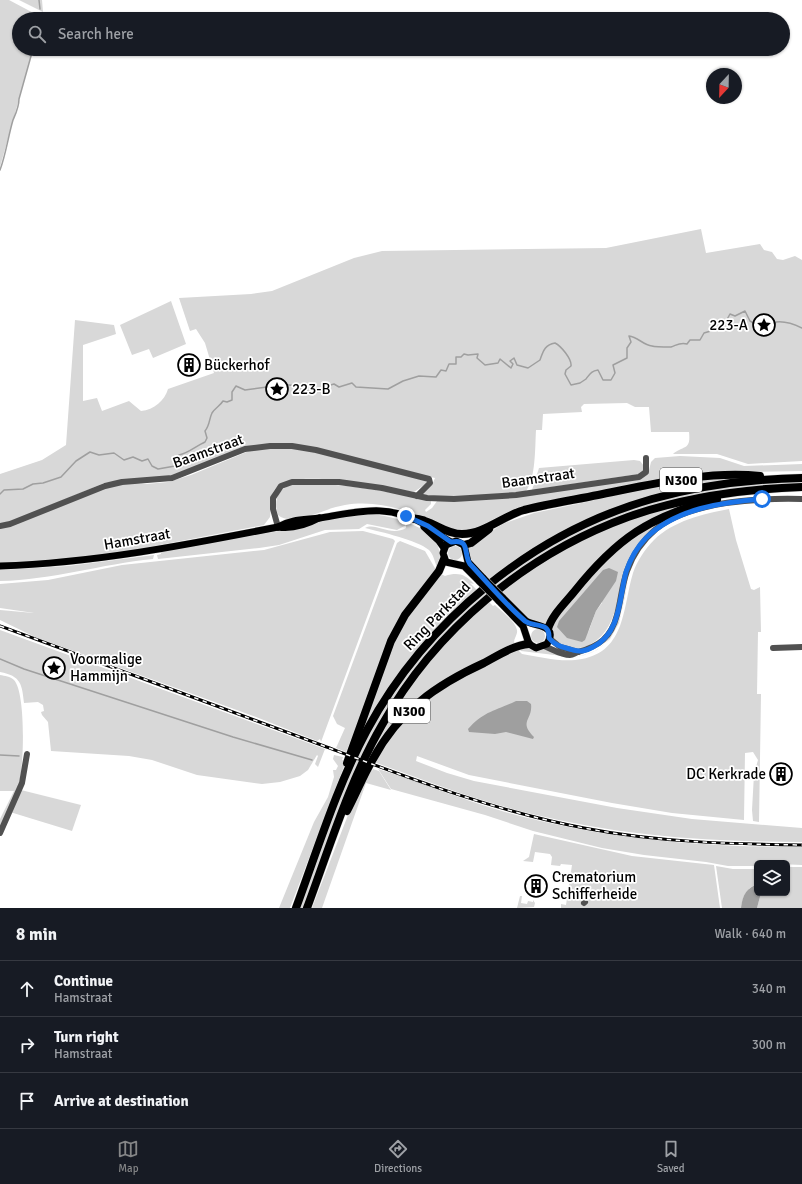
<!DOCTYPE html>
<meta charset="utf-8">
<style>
:root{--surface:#171b24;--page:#20242c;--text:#f1f3f6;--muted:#9ea1a6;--line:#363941;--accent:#858687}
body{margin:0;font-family:Signika,sans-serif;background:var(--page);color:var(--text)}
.controls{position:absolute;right:12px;bottom:12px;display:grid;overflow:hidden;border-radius:6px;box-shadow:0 1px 3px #0004}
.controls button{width:36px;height:36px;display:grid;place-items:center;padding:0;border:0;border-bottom:1px solid var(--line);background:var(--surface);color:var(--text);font:20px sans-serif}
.compass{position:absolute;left:706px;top:68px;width:36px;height:36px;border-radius:50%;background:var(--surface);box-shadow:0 1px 3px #0004;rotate:202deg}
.stop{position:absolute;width:12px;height:12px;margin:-9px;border:3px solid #1a73e8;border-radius:50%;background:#fff}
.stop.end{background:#1a73e8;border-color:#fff;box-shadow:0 1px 4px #0008}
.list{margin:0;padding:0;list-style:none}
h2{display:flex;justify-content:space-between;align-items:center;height:52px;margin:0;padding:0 16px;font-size:17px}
h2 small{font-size:13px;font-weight:400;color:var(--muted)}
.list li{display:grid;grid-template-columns:26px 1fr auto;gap:12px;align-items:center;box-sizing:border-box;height:56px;padding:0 16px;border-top:1px solid var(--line)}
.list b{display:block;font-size:15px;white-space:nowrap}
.list p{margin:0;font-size:13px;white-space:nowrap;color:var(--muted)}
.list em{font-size:13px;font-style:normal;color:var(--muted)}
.icon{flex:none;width:22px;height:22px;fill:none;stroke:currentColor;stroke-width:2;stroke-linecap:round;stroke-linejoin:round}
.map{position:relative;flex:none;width:802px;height:908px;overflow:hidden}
.search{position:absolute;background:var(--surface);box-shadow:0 1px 3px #0004;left:12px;right:12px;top:12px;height:44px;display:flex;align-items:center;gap:10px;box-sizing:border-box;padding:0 14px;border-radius:22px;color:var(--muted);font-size:15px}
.sheet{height:220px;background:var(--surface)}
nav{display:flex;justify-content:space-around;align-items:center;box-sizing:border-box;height:56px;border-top:1px solid var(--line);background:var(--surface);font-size:11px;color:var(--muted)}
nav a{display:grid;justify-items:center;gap:2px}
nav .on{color:var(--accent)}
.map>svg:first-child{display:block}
.green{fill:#d8d8d8;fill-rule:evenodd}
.water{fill:#9f9f9f}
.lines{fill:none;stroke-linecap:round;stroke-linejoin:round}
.stream{stroke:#9f9f9f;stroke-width:1.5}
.major-casing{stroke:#dbdbdb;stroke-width:8}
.highway-casing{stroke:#dbdbdb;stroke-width:9}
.minor{stroke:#515151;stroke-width:6}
.major{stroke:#000;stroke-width:7}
.highway{stroke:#000;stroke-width:8}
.rail-casing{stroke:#000;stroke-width:3}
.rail{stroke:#fff;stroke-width:1.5;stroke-dasharray:4.5;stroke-linecap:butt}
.major-bridge-casing{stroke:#dbdbdb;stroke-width:8;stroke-linecap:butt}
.major-bridge{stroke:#000;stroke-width:7}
.route{stroke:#1a73e8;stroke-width:5}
.labels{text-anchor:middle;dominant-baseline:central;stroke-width:3.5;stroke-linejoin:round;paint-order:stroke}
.shield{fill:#fff;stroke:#4c4c4c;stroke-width:1}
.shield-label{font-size:14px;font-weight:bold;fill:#000}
.poi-label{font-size:15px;fill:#000;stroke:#fff;text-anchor:start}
.street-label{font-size:15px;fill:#000;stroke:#fff}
</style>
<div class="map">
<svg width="802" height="908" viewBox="0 0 802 908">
<rect width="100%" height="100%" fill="#fff"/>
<g class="green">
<polygon points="0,0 9,0 41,17 41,19 19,19 19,49 33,49 0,167"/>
<polygon points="19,0 42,0 43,12"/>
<path d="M701,229L706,253L760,244L764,250L772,252L777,259L783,260L795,256L802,260V461L748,464L717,454H673C684,445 691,451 689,432H651L649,407H635L627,403L584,404L581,407L582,412L543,414L542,430H536C535,446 536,481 525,492L452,497L424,495L423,493L432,485L435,478L286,443H273L248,447L169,476L104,483L18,519L0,524V474L42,460L66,445L75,320L114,325L116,334L83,345V401L97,398L102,411L129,401L141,411C154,410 165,400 168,389L214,373L205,343L196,329L190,331L179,298L251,294L272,291L354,258L382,251L606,248Z"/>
<polygon points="171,301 186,344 153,358 149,349 132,355 120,325"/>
<path d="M293,447L423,478L427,483L414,492C386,488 294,467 276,488C268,497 272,506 270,517L264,525L139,549L75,559L0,563V528L101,488L131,483L146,484L168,482L191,475L249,451L260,448Z"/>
<path d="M680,456L720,458L744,466L802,464V471L751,472L558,501L462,532C416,516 375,491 324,511C312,515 289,525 278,515C273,501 278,488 293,484C301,483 310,484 318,484C357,485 394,493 431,501V504L425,510L426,512L432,508L437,501L638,480L648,474L651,462L655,458Z"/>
<polygon points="634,460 640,461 644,466 643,471 639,474 532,490 539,468"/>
<polygon points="748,476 637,500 514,562 490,580 472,563 468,548 502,524 534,513 591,501 623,492 693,480"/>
<path d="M802,480V484L733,490L588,530L484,597L390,705L304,908H299C320,851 339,792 366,738C424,623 534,537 656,500C704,486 753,484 802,480Z"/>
<path d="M695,502L638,527L547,624L529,621L501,591C546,560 593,530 645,514C661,509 679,506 695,502Z"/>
<path d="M729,509L736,540L751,589L754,590L760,587L761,632H758L757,694H761L759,822L753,821L752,810L754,774L758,760L753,752L745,753L744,820L672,813L612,803L469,775L417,756L416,761L447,773L474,781L617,808L692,819L802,828V842C711,842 621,836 532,814C478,801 426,781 374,762L400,723L437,691L517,649L522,654C541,657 563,663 582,659C626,651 623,606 633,573C637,561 645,549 654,540C673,521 703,514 729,509Z"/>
<path d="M679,511C661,523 644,533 633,551C615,580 624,630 587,646C574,651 564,646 553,639L552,625L598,566L619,546ZM603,570L602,603L596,611L588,633Z"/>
<path d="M371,514C397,516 453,532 437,567C434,561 434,555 429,550C417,540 381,532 365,528C376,522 390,537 406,528V525L397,530L367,524L359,529L325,530L279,545L259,548L158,559L157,555L161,554V551L285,530L350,515Z"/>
<polygon points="330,532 363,531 393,539 395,541 321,742 320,739 317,741 256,717 35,637 0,620 0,610 34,613 0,608 0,584 48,580 122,565 264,550"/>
<polygon points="400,541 425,551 436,570 403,615 346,752 336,748 345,728 337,724 333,716 397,543"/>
<circle cx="455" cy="553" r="7"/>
<path d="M154,555L153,559C102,564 52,580 0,581V570L68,566Z"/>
<path d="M439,573L445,576C458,572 465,574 474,584L470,583L477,590L444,620L352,753L401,625Z"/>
<path d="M628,579L619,623L610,639L597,650L585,655L571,657L521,651L519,648C526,647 530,649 537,650C540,650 543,649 546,649C554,650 562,654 570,656C576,657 582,655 588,654C619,643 623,607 628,579Z"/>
<path d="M488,601L496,609L493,606L495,605C501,611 515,621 517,630C518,636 512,639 515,646L433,689L370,759L367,758L399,702L439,649Z"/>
<circle cx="538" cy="636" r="7"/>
<path d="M0,630L325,749L318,767L315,764L318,756L317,755L308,770L300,776L280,782L262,784L197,775L152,760L129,756L51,751L48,722L42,715L41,712L44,711L43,705L38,702L24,703C22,684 21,676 0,672Z"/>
<path d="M0,675C5,676 10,676 14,680C26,693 24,766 19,783C15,798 6,813 0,828V819L14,791H0Z"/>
<polygon points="334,755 343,757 342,760 346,761 290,908 279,908 314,822 328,797 334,777 333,770 336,770 338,766 333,759"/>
<polygon points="370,769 372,771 373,769 379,771 391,790 366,783 322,908 312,908 348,815"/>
<path d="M378,769C420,782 460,799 502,811C600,839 700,847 802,847V865L757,863V866H728L706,862L644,855L602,848L533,831L485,815L391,789Z"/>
<polygon points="21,790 81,805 72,831 10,812"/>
<polygon points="534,834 632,856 714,865 720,908 561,908 561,904 566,905 572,865 561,864 560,866 551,865 552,857 550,854 535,852 533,862 523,861 529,857"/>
<path d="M716,866L733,869H757V884C745,889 743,896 741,908H722Z"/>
<polygon points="787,867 802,867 802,908 757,908 761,893 787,893"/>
<polygon points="520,896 522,896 521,903 527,904 528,901 533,902 533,900 535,903 534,907 517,908"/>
</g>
<g class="water">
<polygon points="609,568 618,572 616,581 596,611 585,640 582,642 567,638 557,627 559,621 603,570"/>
<path d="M516,701H527L531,704C533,720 518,721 534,737L533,739L506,732L495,734L469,732L468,729C484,711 495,711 516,701Z"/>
<path d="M757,884V893H761L757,908H741C743,895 745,890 757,884Z"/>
</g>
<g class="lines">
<g class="stream">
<polyline points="39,0 40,9"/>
<polyline points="41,17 42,19"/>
<path d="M0,170C6,154 8,137 13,120C16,113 19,107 19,99L33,49"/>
<path d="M0,494L4,490L23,489L33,484L43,483L61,477L76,461L90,452L99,455L114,453L124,460L133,457L142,461L148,459L152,466L158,469L175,466L179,455C189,453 196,446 205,442L207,438L205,431C210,425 209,419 212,413C215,408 220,406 223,401L227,402L232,400V392L236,386L245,390L274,386L279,384L299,386L303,391H324L327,386L334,384L339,387L352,383L356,387L388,389L403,381L419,376L436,377L441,370L446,371L449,364H456V357H461L464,354L468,355L478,354L477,358L485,365L498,363L500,359L511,368L513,364L510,361L514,358L517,365L528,368L540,360C543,352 544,345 555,343C561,346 572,359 571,366L566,370L565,374L571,385L580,383L586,379C590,374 591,371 598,370L603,380H611L615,373L613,365L627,358V348L631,342L629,336C638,337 643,345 652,346C655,347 669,347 671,347C677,345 680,342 687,344L690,340H700L704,333L714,330L725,323L730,314L735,316L745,311L750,321L755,324L757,320H759L767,329L773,327L776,322C785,321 794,324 802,328"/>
<polyline points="0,659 24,669 233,737 312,760"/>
<polyline points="0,755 19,756"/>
</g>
<g class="major-casing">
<g id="major">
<path d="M278,527C291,519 305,520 320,518C362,511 388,503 428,526C436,530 442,538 451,542"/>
<polyline points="424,527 439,541 444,548"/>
<path d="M0,566C94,563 186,545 278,527C292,529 306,525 319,518"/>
<polyline points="480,582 464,566 446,562 443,553 446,545 456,541 464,545 468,562 484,579"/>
<path d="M498,600L523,626L529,644L536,648L547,644C559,624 535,627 526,621L502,597"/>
</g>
</g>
<g class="highway-casing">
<g id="highway">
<path d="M411,518C415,519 421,519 425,521C438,525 447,534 462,534C484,534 503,516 524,510C548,504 573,500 598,495C648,485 709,470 760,476"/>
<polyline points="464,545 471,543 489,529"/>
<path d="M548,629C552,615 565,603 574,592C617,538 650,516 717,499"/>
<polyline points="347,763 391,641 405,615 439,571 444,559"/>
<path d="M347,811C356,794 363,776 373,759C399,711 436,685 484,663C497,656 514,645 529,644"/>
<path d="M296,908C318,848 337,786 367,730C426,621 532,533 652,499C701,485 751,479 802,478"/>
<path d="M307,908C330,846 349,782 382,725C435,630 526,554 628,517C684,497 743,489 802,487"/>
</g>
</g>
<g class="minor">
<polyline points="0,526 10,524 105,486 122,482 172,478 245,449 270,446 292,446 316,450 429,479 430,483 417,496"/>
<polyline points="278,527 273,509 273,498 281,486 292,482 339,482 382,488 427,498 454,499 516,495 639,477 646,472 646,458"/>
<polyline points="549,638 560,647 578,652"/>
<path d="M544,646C552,649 561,655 570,655C573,655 575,653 578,652C599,646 611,638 617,615C621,600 622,585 627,571C633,554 643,540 656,529C691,501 759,498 802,499"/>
<polyline points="773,648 802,647"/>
<polyline points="0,833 22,783 27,754"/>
<polyline points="584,903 585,902"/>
</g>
<use href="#major" class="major"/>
<use href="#highway" class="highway"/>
<g class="rail-casing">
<path id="rail" d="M0,626C108,665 216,706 324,746C409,778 494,811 584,828C656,842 729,844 802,845"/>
</g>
<use href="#rail" class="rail"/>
<g class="major-bridge-casing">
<g id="major-bridge">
<polyline points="484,579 502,597"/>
<polyline points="480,582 498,600"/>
</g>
</g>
<use href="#major-bridge" class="major-bridge"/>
</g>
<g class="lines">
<path class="route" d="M406,516L428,526L451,542C471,538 463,554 470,564C488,583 505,604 525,621C534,628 550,621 549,638C556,647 564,647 573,650C581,652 586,651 593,647C621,633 619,598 626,572C630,560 637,547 646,538C675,509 722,502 762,499"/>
</g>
<defs>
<g id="sight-ring" transform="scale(1.15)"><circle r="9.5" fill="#fff" stroke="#000" stroke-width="1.5"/><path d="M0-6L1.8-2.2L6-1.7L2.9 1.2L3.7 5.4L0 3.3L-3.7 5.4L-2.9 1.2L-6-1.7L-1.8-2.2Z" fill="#000"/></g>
<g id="building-ring" transform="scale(1.15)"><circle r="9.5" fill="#fff" stroke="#000" stroke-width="1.5"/><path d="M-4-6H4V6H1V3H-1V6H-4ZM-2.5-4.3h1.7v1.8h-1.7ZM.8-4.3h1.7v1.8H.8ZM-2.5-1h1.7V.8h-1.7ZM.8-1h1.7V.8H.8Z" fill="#000"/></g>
</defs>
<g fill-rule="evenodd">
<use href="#sight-ring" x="764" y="325"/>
<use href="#building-ring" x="189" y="365"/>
<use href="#sight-ring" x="277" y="389"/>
<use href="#sight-ring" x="54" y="668"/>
<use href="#building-ring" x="781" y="774"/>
<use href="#building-ring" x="536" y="886"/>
</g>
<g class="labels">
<g class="shield">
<rect x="660" y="468" width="42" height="24" rx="3"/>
<rect x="388" y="699" width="42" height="24" rx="3"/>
</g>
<g class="shield-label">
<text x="681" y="480">N300</text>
<text x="409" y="711">N300</text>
</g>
<g class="poi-label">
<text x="748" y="325" text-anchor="end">223-A</text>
<text x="204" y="365">Bückerhof</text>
<text x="292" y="389">223-B</text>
<text x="70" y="659">Voormalige<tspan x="70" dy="17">Hammijn</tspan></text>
<text x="766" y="774" text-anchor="end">DC Kerkrade</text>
<text x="552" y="877">Crematorium<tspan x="552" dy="17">Schifferheide</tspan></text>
</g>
<g class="street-label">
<text transform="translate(208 451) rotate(-20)">Baamstraat</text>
<text transform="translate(538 478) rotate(-8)">Baamstraat</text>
<text transform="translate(137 539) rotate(-10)">Hamstraat</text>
<text transform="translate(437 616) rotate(-46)">Ring Parkstad</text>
</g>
</g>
</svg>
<div class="controls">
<button><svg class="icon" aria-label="layers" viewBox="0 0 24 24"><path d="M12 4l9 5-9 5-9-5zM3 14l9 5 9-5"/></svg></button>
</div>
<svg class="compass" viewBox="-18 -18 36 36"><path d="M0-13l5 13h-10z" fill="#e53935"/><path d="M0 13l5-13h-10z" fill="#9ea1a6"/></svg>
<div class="stop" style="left:762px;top:499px"></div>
<div class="stop end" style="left:406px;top:516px"></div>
<div class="search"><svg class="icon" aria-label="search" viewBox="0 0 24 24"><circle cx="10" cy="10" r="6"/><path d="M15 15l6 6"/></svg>Search here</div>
</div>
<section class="sheet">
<h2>8 min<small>Walk · 640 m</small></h2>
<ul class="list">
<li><svg class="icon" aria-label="ahead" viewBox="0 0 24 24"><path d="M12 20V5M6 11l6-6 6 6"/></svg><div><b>Continue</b><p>Hamstraat</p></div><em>340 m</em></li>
<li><svg class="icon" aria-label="right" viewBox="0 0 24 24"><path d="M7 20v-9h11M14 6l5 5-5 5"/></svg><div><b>Turn right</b><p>Hamstraat</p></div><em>300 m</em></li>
<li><svg class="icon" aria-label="arrive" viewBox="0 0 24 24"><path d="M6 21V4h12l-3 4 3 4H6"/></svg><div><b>Arrive at destination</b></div></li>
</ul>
</section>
<nav>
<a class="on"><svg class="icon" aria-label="map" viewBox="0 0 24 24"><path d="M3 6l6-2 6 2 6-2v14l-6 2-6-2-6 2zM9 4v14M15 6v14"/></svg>Map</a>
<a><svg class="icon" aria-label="directions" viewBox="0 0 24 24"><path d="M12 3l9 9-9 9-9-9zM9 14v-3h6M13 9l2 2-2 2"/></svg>Directions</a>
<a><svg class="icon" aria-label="saved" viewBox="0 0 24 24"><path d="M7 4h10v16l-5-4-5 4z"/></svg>Saved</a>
</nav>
